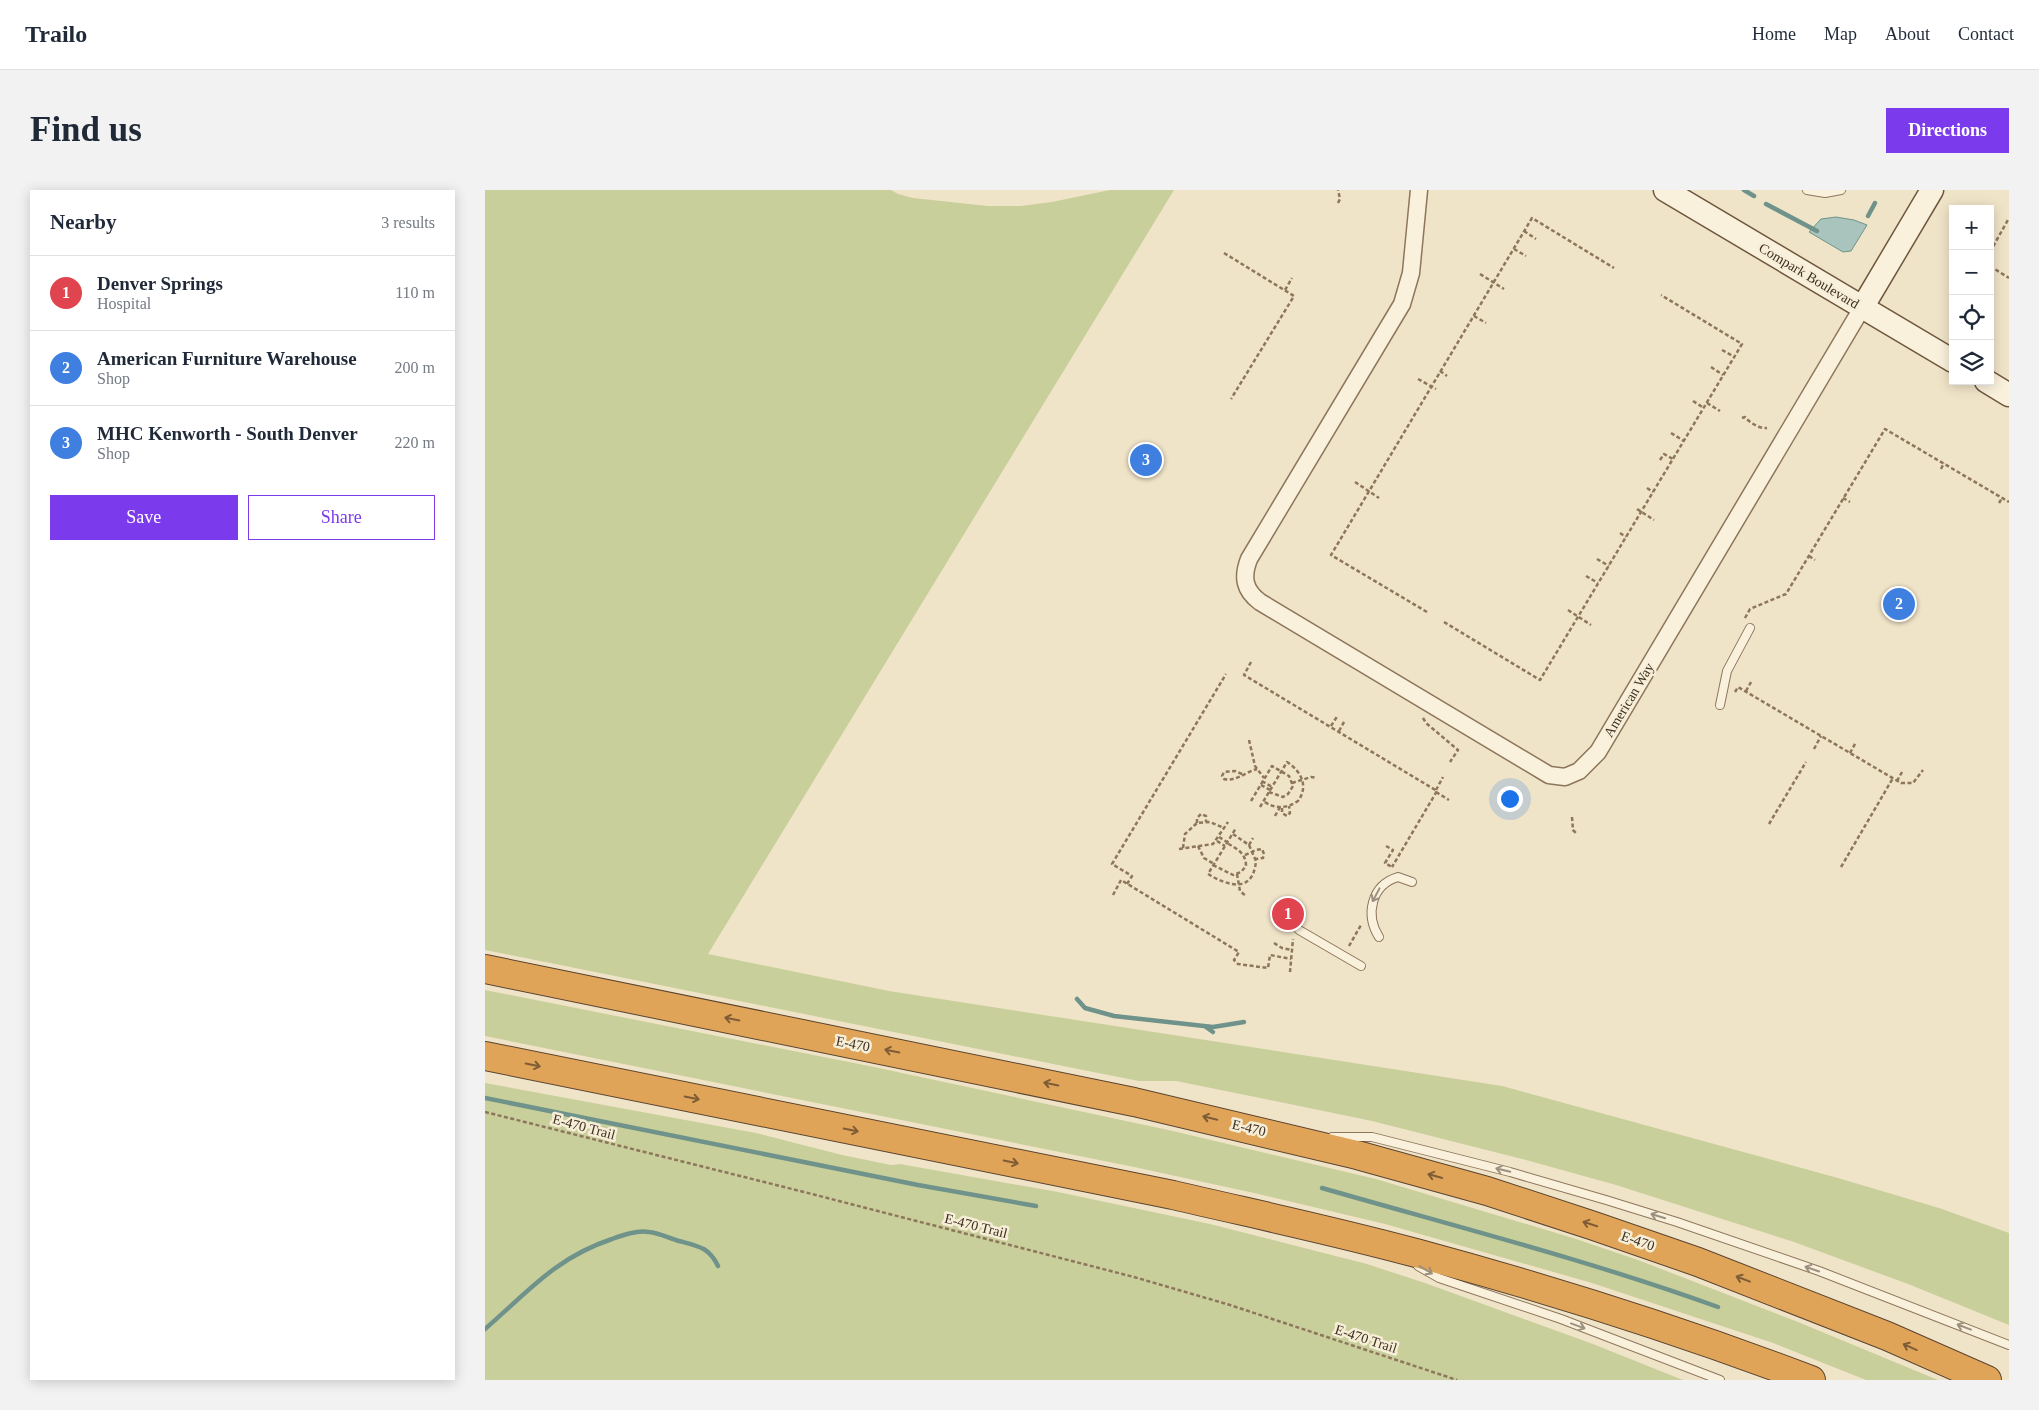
<!DOCTYPE html>
<meta charset="utf-8">
<style>
:root{--surface:#fff;--page:#f2f2f3;--text:#1f2937;--muted:#747a83;--line:#e0e1e3;--accent:#7c3aed}
body{margin:0;font-family:Georgia,serif;background:var(--page);color:var(--text)}
.controls{position:absolute;right:15px;top:15px;display:grid;overflow:hidden;border-radius:0px;box-shadow:0 2px 12px #0003}
.controls button{width:45px;height:45px;display:grid;place-items:center;padding:0;border:0;border-bottom:1px solid var(--line);background:var(--surface);color:var(--text);font:25px sans-serif}
.you{position:absolute;left:1024px;top:608px;width:18px;height:18px;margin:-12px;border:4px solid #fff;border-radius:50%;background:#1a73e8;box-shadow:0 0 0 8px #1a73e833}
.badge{display:grid;place-items:center;width:32px;height:32px;border-radius:50%;background:var(--accent);color:#fff;font-size:16px;font-weight:700}
.pin{position:absolute;translate:-50% -50%;border:2px solid #fff;box-shadow:0 1px 5px #0006}
.list{margin:0;padding:0;list-style:none}
h2{display:flex;justify-content:space-between;align-items:center;height:65px;margin:0;padding:0 20px;font-size:21px}
h2 small{font-size:16px;font-weight:400;color:var(--muted)}
.list li{display:grid;grid-template-columns:32px 1fr auto;gap:15px;align-items:center;box-sizing:border-box;height:75px;padding:0 20px;border-top:1px solid var(--line)}
.list b{display:block;font-size:19px;white-space:nowrap}
.list p{margin:0;font-size:16px;white-space:nowrap;color:var(--muted)}
.list em{font-size:16px;font-style:normal;color:var(--muted)}
.actions{display:flex;gap:10px;padding:15px 20px}
.actions a{flex:1;padding:11px 0;border:1px solid var(--accent);border-radius:0px;text-align:center;font-size:18px;color:var(--accent)}
.actions .main{background:var(--accent);color:#fff}
.icon{flex:none;width:28px;height:28px;fill:none;stroke:currentColor;stroke-width:2;stroke-linecap:round;stroke-linejoin:round}
.map{position:relative;flex:none;width:1524px;height:1190px;overflow:hidden;border-radius:0px}
header{display:flex;align-items:center;gap:30px;box-sizing:border-box;height:70px;padding:0 25px;background:var(--surface);border-bottom:1px solid var(--line)}
header strong{font-size:24px}
nav{display:flex;gap:28px;margin-inline-start:auto;font-size:18px}
.intro{display:flex;align-items:center;justify-content:space-between;box-sizing:border-box;height:120px;padding:0 30px}
h1{margin:0;font-size:35px}
.button{padding:12px 22px;border-radius:0px;background:var(--accent);color:#fff;font-size:18px;font-weight:700}
main{display:flex;gap:30px;padding:0 30px}
aside{flex:1;background:var(--surface);border-radius:0px;box-shadow:0 2px 12px #0003}
.map>svg:first-child{display:block}
.green{fill:#c9cf9b}
.water{fill:#a9c4bc;stroke:#6f938a}
.lines{fill:none;stroke-linecap:round;stroke-linejoin:round}
.stream{stroke:#6f938a;stroke-width:4.5}
.lane-casing{stroke:#8d765c;stroke-width:10}
.street-casing{stroke:#8d765c;stroke-width:19}
.secondary-casing{stroke:#6f573f;stroke-width:25}
.highway-casing{stroke:#5b4430;stroke-width:30}
.path{stroke:#8d765c;stroke-width:2.5;stroke-dasharray:4 2.5;stroke-linecap:butt}
.lane{stroke:#faf1dc;stroke-width:8}
.street{stroke:#faf1dc;stroke-width:16}
.secondary{stroke:#faf1dc;stroke-width:22}
.highway{stroke:#e0a458;stroke-width:28}
.oneway{stroke:#9c907e}
.oneway2{stroke:#7e5d36}
.labels{text-anchor:middle;dominant-baseline:central;stroke-width:5;stroke-linejoin:round;paint-order:stroke}
.street-label{font-size:14px;fill:#3d2e20;stroke:#f7eed8}
</style>
<header>
<strong>Trailo</strong>
<nav><a>Home</a><a>Map</a><a>About</a><a>Contact</a></nav>
</header>
<div class="intro"><h1>Find us</h1><a class="button">Directions</a></div>
<main>
<aside>
<h2>Nearby<small>3 results</small></h2>
<ul class="list">
<li><span class="badge" style="background:#e0444e">1</span><div><b>Denver Springs</b><p>Hospital</p></div><em>110 m</em></li>
<li><span class="badge" style="background:#3f7fe0">2</span><div><b>American Furniture Warehouse</b><p>Shop</p></div><em>200 m</em></li>
<li><span class="badge" style="background:#3f7fe0">3</span><div><b>MHC Kenworth - South Denver</b><p>Shop</p></div><em>220 m</em></li>
</ul>
<div class="actions"><a class="main">Save</a><a>Share</a></div>
</aside>
<div class="map">
<svg width="1524" height="1190" viewBox="0 0 1524 1190">
<rect width="100%" height="100%" fill="#f0e4c8"/>
<g class="green">
<polygon points="0,0 406,0 413,4 428,8 503,16 536,16 567,12 625,0 689,0 223,764 404,801 1017,896 1353,988 1454,1018 1524,1043 1524,1135 1423,1094 1309,1052 1131,995 1041,970 887,931 780,909 691,891 654,891 598,880 0,760"/>
<polygon points="0,800 389,877 688,941 891,989 1088,1048 1153,1070 1313,1132 1453,1190 1381,1190 1288,1153 1107,1093 900,1034 769,1003 649,977 0,846"/>
<polygon points="0,893 271,943 357,965 406,975 415,974 573,1002 725,1034 882,1074 940,1093 1108,1154 1198,1190 0,1190"/>
</g>
<polygon class="water" points="1351,27 1369,30 1382,35 1366,61 1358,62 1324,42 1336,29"/>
<g class="lines">
<g class="stream">
<polyline points="1259,0 1269,6"/>
<polyline points="1281,14 1332,41"/>
<polyline points="1383,26 1390,13"/>
<polyline points="592,809 600,818 629,826 728,837 759,832"/>
<polyline points="721,837 728,842"/>
<polyline points="0,908 433,995 551,1016"/>
<path d="M837,998C969,1036 1103,1070 1233,1117"/>
<path d="M0,1139C43,1102 70,1068 127,1049C138,1045 152,1040 164,1042C174,1043 184,1048 194,1051C213,1056 224,1057 233,1076"/>
</g>
<g class="lane-casing">
<g id="lane">
<polyline points="1322,0 1340,3 1356,0"/>
<polyline points="1235,515 1242,481 1265,438"/>
<polyline points="814,740 876,776"/>
<path d="M894,747C880,725 886,695 913,687L927,692"/>
<polyline points="847,947 887,947 1025,982 1121,1010 1192,1032 1334,1081 1524,1155"/>
<polyline points="933,1076 954,1088 1076,1129 1235,1190"/>
</g>
</g>
<g class="street-casing">
<path id="street" d="M934,0L926,83L917,114L764,369C757,387 759,400 775,412L1064,585L1080,587L1094,581L1113,562L1377,118"/>
</g>
<g class="secondary-casing">
<g id="secondary">
<polyline points="1180,0 1468,171"/>
<polyline points="1377,118 1447,0"/>
<polyline points="1501,191 1524,205"/>
</g>
</g>
<g class="highway-casing">
<g id="highway">
<polyline points="0,779 649,912 872,965 1002,1001 1109,1036 1213,1072 1402,1146 1502,1190"/>
<path d="M0,866L688,1005C769,1024 850,1041 931,1063C1064,1099 1197,1141 1326,1190"/>
</g>
</g>
<g class="path">
<polyline points="853,13 855,9 853,0"/>
<polyline points="1039,41 1051,49"/>
<polyline points="1029,59 1041,66"/>
<polyline points="1505,62 1524,28"/>
<polyline points="739,63 809,106 746,209"/>
<polyline points="1505,76 1524,88"/>
<polyline points="995,84 1019,99"/>
<polyline points="800,100 807,88"/>
<polyline points="989,126 1001,133"/>
<polyline points="1237,160 1248,166"/>
<polyline points="1226,177 1238,185"/>
<polyline points="955,181 962,186"/>
<polyline points="933,189 951,199"/>
<polyline points="1208,211 1219,218"/>
<polyline points="1222,213 1235,221"/>
<path d="M1257,228L1260,227C1265,233 1275,239 1282,238"/>
<polyline points="1186,243 1199,251"/>
<polyline points="1175,270 1179,264 1188,269"/>
<polyline points="1456,279 1459,273"/>
<polyline points="870,292 894,308"/>
<polyline points="1162,298 1168,302"/>
<polyline points="1358,308 1365,312"/>
<polyline points="1514,313 1517,308"/>
<polyline points="1152,319 1169,330"/>
<polyline points="1135,343 1141,347"/>
<polyline points="1324,366 1330,370"/>
<polyline points="1112,369 1124,376"/>
<polyline points="1101,386 1113,393"/>
<polyline points="1083,420 1106,435"/>
<polyline points="942,422 846,365 1047,28 1129,78"/>
<polyline points="1260,428 1265,419 1301,404 1400,239 1524,312"/>
<polyline points="959,432 1055,490 1257,154 1176,105"/>
<polyline points="766,472 759,485 952,601 907,677"/>
<polyline points="1261,501 1266,492"/>
<polyline points="1250,502 1253,497 1416,593 1428,593 1438,580"/>
<polyline points="938,528 941,533 973,560 965,572"/>
<polyline points="846,536 853,525"/>
<polyline points="854,541 860,530"/>
<polyline points="764,550 770,576 779,588"/>
<polyline points="1329,559 1336,546"/>
<polyline points="1365,563 1371,552"/>
<path d="M757,584L750,581L739,582L737,586L739,589C750,592 761,582 772,579"/>
<polyline points="777,591 787,597"/>
<polyline points="1412,591 1417,582"/>
<polyline points="807,593 826,587 832,588"/>
<polyline points="776,595 785,600"/>
<polyline points="951,600 958,587"/>
<polyline points="951,602 964,610"/>
<polyline points="766,611 787,576 804,586 808,596 803,604 798,607 784,602"/>
<path d="M775,617L802,572C816,581 824,596 813,611C801,619 790,619 778,611"/>
<polyline points="797,618 797,623 802,626 805,623 804,616"/>
<polyline points="790,626 795,617"/>
<polyline points="1087,627 1088,640 1091,643"/>
<polyline points="712,633 712,628 716,624 721,626 721,632"/>
<polyline points="1284,634 1321,572"/>
<path d="M748,644L764,655L771,671C768,704 743,696 723,684L751,638"/>
<polyline points="734,647 742,652"/>
<polyline points="732,651 740,656"/>
<polyline points="764,655 768,648"/>
<polyline points="713,656 719,668 729,674"/>
<polyline points="901,656 908,660 900,673 907,677"/>
<polyline points="698,658 700,644 712,633 725,632 739,638"/>
<polyline points="694,659 728,654 743,632"/>
<polyline points="760,665 771,660 777,659 779,664 778,668 771,669"/>
<path d="M728,675L748,685L756,682L761,676C761,663 752,659 742,653"/>
<polyline points="1356,677 1408,588"/>
<polyline points="752,684 755,701 761,706"/>
<polyline points="642,694 647,686 627,674 741,484"/>
<polyline points="628,705 636,690 754,762 749,770 753,774 783,778 785,765 806,769"/>
<polyline points="789,753 797,758 807,760"/>
<polyline points="864,756 876,735"/>
<polyline points="805,782 808,749"/>
<polyline points="0,922 319,1002 649,1087 745,1115 972,1190"/>
</g>
<use href="#lane" class="lane"/>
<use href="#street" class="street"/>
<use href="#secondary" class="secondary"/>
<use href="#highway" class="highway"/>
</g>
<defs><path id="oneway-shaft" d="M-6 0H5M1.5-3L5.5 0L1.5 3" fill="none" stroke-width="1.6" stroke-linecap="round" stroke-linejoin="round" transform="scale(1.25)"/></defs>
<g class="oneway">
<use href="#oneway-shaft" transform="translate(891 705) rotate(118)"/>
<use href="#oneway-shaft" transform="translate(1018 980) rotate(-166)"/>
<use href="#oneway-shaft" transform="translate(1173 1026) rotate(-163)"/>
<use href="#oneway-shaft" transform="translate(1327 1079) rotate(-161)"/>
<use href="#oneway-shaft" transform="translate(941 1080) rotate(31)"/>
<use href="#oneway-shaft" transform="translate(1093 1136) rotate(20)"/>
<use href="#oneway-shaft" transform="translate(1479 1137) rotate(-159)"/>
</g>
<g class="oneway2">
<use href="#oneway-shaft" transform="translate(247 829) rotate(-169)"/>
<use href="#oneway-shaft" transform="translate(407 861) rotate(-169)"/>
<use href="#oneway-shaft" transform="translate(48 875) rotate(12)"/>
<use href="#oneway-shaft" transform="translate(566 894) rotate(-168)"/>
<use href="#oneway-shaft" transform="translate(207 908) rotate(12)"/>
<use href="#oneway-shaft" transform="translate(725 928) rotate(-167)"/>
<use href="#oneway-shaft" transform="translate(366 940) rotate(11)"/>
<use href="#oneway-shaft" transform="translate(526 972) rotate(12)"/>
<use href="#oneway-shaft" transform="translate(950 986) rotate(-164)"/>
<use href="#oneway-shaft" transform="translate(1105 1034) rotate(-162)"/>
<use href="#oneway-shaft" transform="translate(1258 1089) rotate(-159)"/>
<use href="#oneway-shaft" transform="translate(1425 1157) rotate(-156)"/>
</g>
<g class="labels">
<g class="street-label">
<text transform="translate(1324 86) rotate(31)">Compark Boulevard</text>
<text transform="translate(1144 510) rotate(-59)">American Way</text>
<text transform="translate(368 854) rotate(11)">E-470</text>
<text transform="translate(99 937) rotate(15)">E-470 Trail</text>
<text transform="translate(764 938) rotate(13)">E-470</text>
<text transform="translate(491 1036) rotate(14)">E-470 Trail</text>
<text transform="translate(1153 1051) rotate(19)">E-470</text>
<text transform="translate(881 1149) rotate(18)">E-470 Trail</text>
</g>
</g>
</svg>
<div class="controls">
<button>+</button>
<button>−</button>
<button><svg class="icon" aria-label="locate" viewBox="0 0 24 24"><circle cx="12" cy="12" r="6"/><path d="M12 2v4M12 18v4M2 12h4M18 12h4"/></svg></button>
<button><svg class="icon" aria-label="layers" viewBox="0 0 24 24"><path d="M12 4l9 5-9 5-9-5zM3 14l9 5 9-5"/></svg></button>
</div>
<div class="you"></div>
<div class="pin badge" style="left:803px;top:724px;background:#e0444e">1</div>
<div class="pin badge" style="left:1414px;top:414px;background:#3f7fe0">2</div>
<div class="pin badge" style="left:661px;top:270px;background:#3f7fe0">3</div>
</div>
</main>
